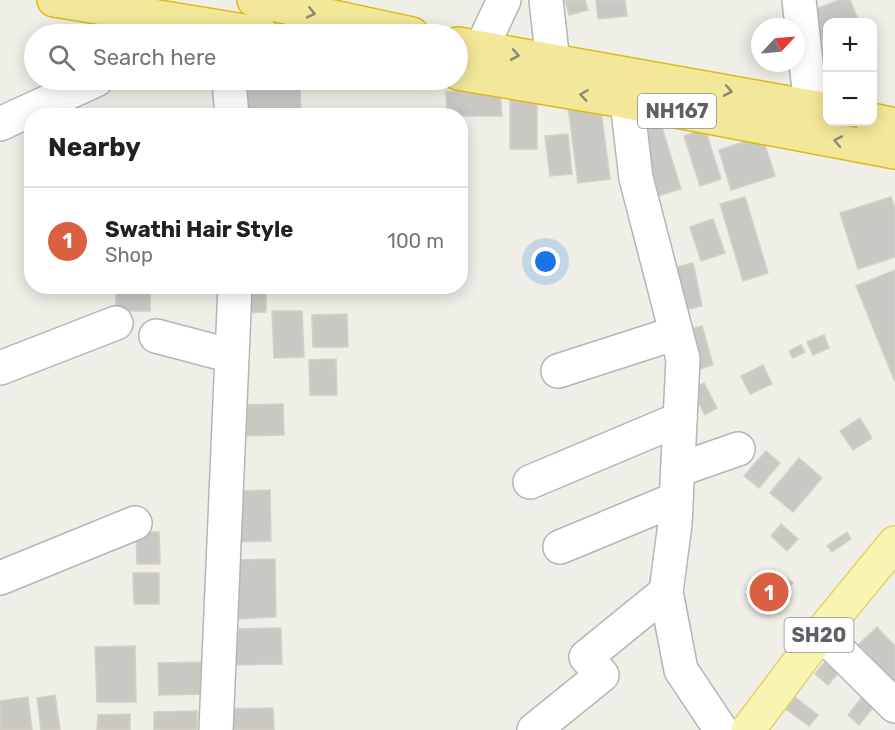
<!DOCTYPE html>
<meta charset="utf-8">
<style>
:root{--surface:#fff;--page:#f6f6f6;--text:#202124;--muted:#757577;--line:#e0e0e0;--accent:#d96142}
body{margin:0;font-family:Rubik,sans-serif;background:var(--page);color:var(--text)}
.controls{position:absolute;right:18px;top:18px;display:grid;overflow:hidden;border-radius:12px;box-shadow:0 3px 15px #0003}
.controls button{width:54px;height:54px;display:grid;place-items:center;padding:0;border:0;border-bottom:2px solid var(--line);background:var(--surface);color:var(--text);font:30px sans-serif}
.compass{position:absolute;left:751px;top:18px;width:54px;height:54px;border-radius:50%;background:var(--surface);box-shadow:0 3px 15px #0003;rotate:64deg}
.you{position:absolute;left:546px;top:262px;width:21px;height:21px;margin:-15px;border:4px solid #fff;border-radius:50%;background:#1a73e8;box-shadow:0 0 0 9px #1a73e833}
.badge{display:grid;place-items:center;width:39px;height:39px;border-radius:50%;background:var(--accent);color:#fff;font-size:20px;font-weight:700}
.pin{position:absolute;translate:-50% -50%;border:3px solid #fff;box-shadow:0 2px 6px #0006}
.list{margin:0;padding:0;list-style:none}
h2{display:flex;justify-content:space-between;align-items:center;height:78px;margin:0;padding:0 24px;font-size:26px}
h2 small{font-size:20px;font-weight:400;color:var(--muted)}
.list li{display:grid;grid-template-columns:39px 1fr auto;gap:18px;align-items:center;box-sizing:border-box;height:108px;padding:0 24px;border-top:2px solid var(--line)}
.list b{display:block;font-size:22px;white-space:nowrap}
.list p{margin:0;font-size:20px;white-space:nowrap;color:var(--muted)}
.list em{font-size:20px;font-style:normal;color:var(--muted)}
.icon{flex:none;width:33px;height:33px;fill:none;stroke:currentColor;stroke-width:2;stroke-linecap:round;stroke-linejoin:round}
.map{position:relative;flex:none;width:895px;height:730px;overflow:hidden}
.search{position:absolute;background:var(--surface);box-shadow:0 3px 15px #0003;left:24px;top:24px;width:444px;height:66px;display:flex;align-items:center;gap:15px;box-sizing:border-box;padding:0 21px;border-radius:33px;color:var(--muted);font-size:22px}
.panel{position:absolute;background:var(--surface);box-shadow:0 3px 15px #0003;left:24px;top:108px;width:444px;height:186px;border-radius:24px}
.map>svg:first-child{display:block}
.building{fill:#cac8c3;stroke:#d3d1c5;stroke-width:1.5}
.lines{fill:none;stroke-linecap:round;stroke-linejoin:round}
.minor-casing{stroke:#b4b5ba;stroke-width:36}
.major-casing{stroke:#e4d26a;stroke-width:36}
.highway-casing{stroke:#dfba16;stroke-width:36}
.minor{stroke:#fff;stroke-width:33}
.major{stroke:#f8f5b3;stroke-width:33}
.highway{stroke:#f3e899;stroke-width:33}
.oneway{stroke:#8b8975}
.labels{text-anchor:middle;dominant-baseline:central;stroke-width:4.5;stroke-linejoin:round;paint-order:stroke}
.shield{fill:#fff;stroke:#8e9093;stroke-width:1.5}
.shield-label{font-size:20px;font-weight:bold;fill:#5e6065}
</style>
<div class="map">
<svg width="895" height="730" viewBox="0 0 895 730">
<rect width="100%" height="100%" fill="#efeee7"/>
<g class="building">
<polygon points="565,0 585,0 588,10 569,15"/>
<polygon points="596,0 625,0 627,16 598,19"/>
<polygon points="839,0 850,0 859,22 828,22 828,52 811,11"/>
<polygon points="236,80 300,80 301,116 237,116"/>
<polygon points="500,90 502,116 447,116 446,92"/>
<polygon points="537,92 537,149 510,149 510,93"/>
<polygon points="600,103 610,179 578,183 568,107"/>
<polygon points="659,118 681,189 657,196 635,125"/>
<polygon points="705,129 721,179 700,186 684,136"/>
<polygon points="568,134 572,174 550,176 545,136"/>
<polygon points="762,136 775,176 731,190 719,150"/>
<polygon points="745,197 768,273 743,281 720,204"/>
<polygon points="891,197 895,208 895,257 858,269 840,213"/>
<polygon points="713,219 725,253 701,261 690,227"/>
<polygon points="693,263 702,306 682,310 672,268"/>
<polygon points="895,270 895,382 856,286"/>
<polygon points="250,286 266,286 266,312 250,313"/>
<rect x="116" y="293" width="34" height="18"/>
<polygon points="272,311 302,311 304,357 274,358"/>
<polygon points="347,314 348,347 313,347 312,315"/>
<polygon points="702,326 713,365 692,371 681,332"/>
<polygon points="824,335 829,348 813,355 807,342"/>
<polygon points="801,345 805,352 793,358 789,351"/>
<polygon points="336,359 337,395 310,395 309,360"/>
<polygon points="763,365 772,384 750,394 741,376"/>
<polygon points="704,383 717,408 705,415 692,390"/>
<polygon points="283,404 284,435 239,436 238,405"/>
<polygon points="860,418 872,438 853,450 840,431"/>
<polygon points="766,451 780,463 759,488 744,476"/>
<polygon points="799,458 822,478 793,512 770,493"/>
<polygon points="270,490 271,541 236,542 235,491"/>
<polygon points="781,524 798,539 787,551 771,536"/>
<polygon points="136,532 159,532 160,564 137,564"/>
<polygon points="847,532 851,539 832,552 827,546"/>
<polygon points="275,559 276,617 235,619 233,560"/>
<polygon points="775,571 793,583 774,610 756,597"/>
<polygon points="133,573 159,573 159,604 134,604"/>
<polygon points="877,627 895,646 895,684 858,645"/>
<polygon points="281,628 282,664 231,665 230,629"/>
<polygon points="135,646 136,702 97,702 95,647"/>
<polygon points="833,652 846,664 828,685 815,674"/>
<polygon points="209,662 210,694 159,695 158,663"/>
<polygon points="867,691 879,700 859,725 848,715"/>
<polygon points="791,694 818,715 809,726 782,706"/>
<polygon points="55,695 60,730 41,730 37,698"/>
<polygon points="28,697 32,730 0,730 0,701"/>
<polygon points="273,708 274,730 224,730 224,709"/>
<polygon points="197,711 197,730 154,730 154,712"/>
<polygon points="130,714 130,730 97,730 98,715"/>
</g>
<g class="lines">
<g class="minor-casing">
<g id="minor">
<polyline points="546,0 553,62"/>
<polyline points="799,0 811,107"/>
<polyline points="481,49 504,0"/>
<polyline points="229,80 232,116"/>
<polyline points="627,102 636,178 683,359 675,524 666,592 681,670 721,730"/>
<polyline points="0,124 96,80"/>
<polyline points="156,336 232,356"/>
<polyline points="0,368 116,323"/>
<polyline points="558,371 676,333"/>
<polyline points="678,470 738,449"/>
<polyline points="530,482 680,419"/>
<polyline points="560,547 676,499"/>
<polyline points="0,578 135,523"/>
<polyline points="821,633 895,706"/>
<polyline points="216,730 235,286"/>
<polyline points="534,730 602,675 586,657 666,592"/>
</g>
</g>
<g class="major-casing">
<polyline id="major" points="748,730 821,633 895,543"/>
</g>
<g class="highway-casing">
<g id="highway">
<polyline points="54,0 262,34"/>
<polyline points="254,0 412,34"/>
<polyline points="458,44 828,110"/>
<polyline points="458,73 618,100 895,152"/>
<polyline points="872,120 895,125"/>
</g>
</g>
<use href="#minor" class="minor"/>
<use href="#major" class="major"/>
<use href="#highway" class="highway"/>
</g>
<defs><path id="oneway-chevron" d="M-2-3.5L2.5 0L-2 3.5" fill="none" stroke-width="1.6" stroke-linecap="round" stroke-linejoin="round" transform="scale(1.5)"/></defs>
<g class="oneway">
<use href="#oneway-chevron" transform="translate(311 13) rotate(13)"/>
<use href="#oneway-chevron" transform="translate(515 55) rotate(10)"/>
<use href="#oneway-chevron" transform="translate(728 91) rotate(10)"/>
<use href="#oneway-chevron" transform="translate(584 95) rotate(-172)"/>
<use href="#oneway-chevron" transform="translate(838 141) rotate(-169)"/>
</g>
<g class="labels">
<g class="shield">
<rect x="638" y="94" width="78" height="34" rx="4.5"/>
<rect x="784.5" y="618" width="69" height="34" rx="4.5"/>
</g>
<g class="shield-label">
<text x="677" y="111">NH167</text>
<text x="819" y="635">SH20</text>
</g>
</g>
</svg>
<div class="controls">
<button>+</button>
<button>−</button>
</div>
<svg class="compass" viewBox="-18 -18 36 36"><path d="M0-13l5 13h-10z" fill="#e53935"/><path d="M0 13l5-13h-10z" fill="#757577"/></svg>
<div class="you"></div>
<div class="pin badge" style="left:769px;top:592px">1</div>
<div class="search"><svg class="icon" aria-label="search" viewBox="0 0 24 24"><circle cx="10" cy="10" r="6"/><path d="M15 15l6 6"/></svg>Search here</div>
<section class="panel">
<h2>Nearby<small></small></h2>
<ul class="list">
<li><span class="badge">1</span><div><b>Swathi Hair Style</b><p>Shop</p></div><em>100 m</em></li>
</ul>
</section>
</div>
